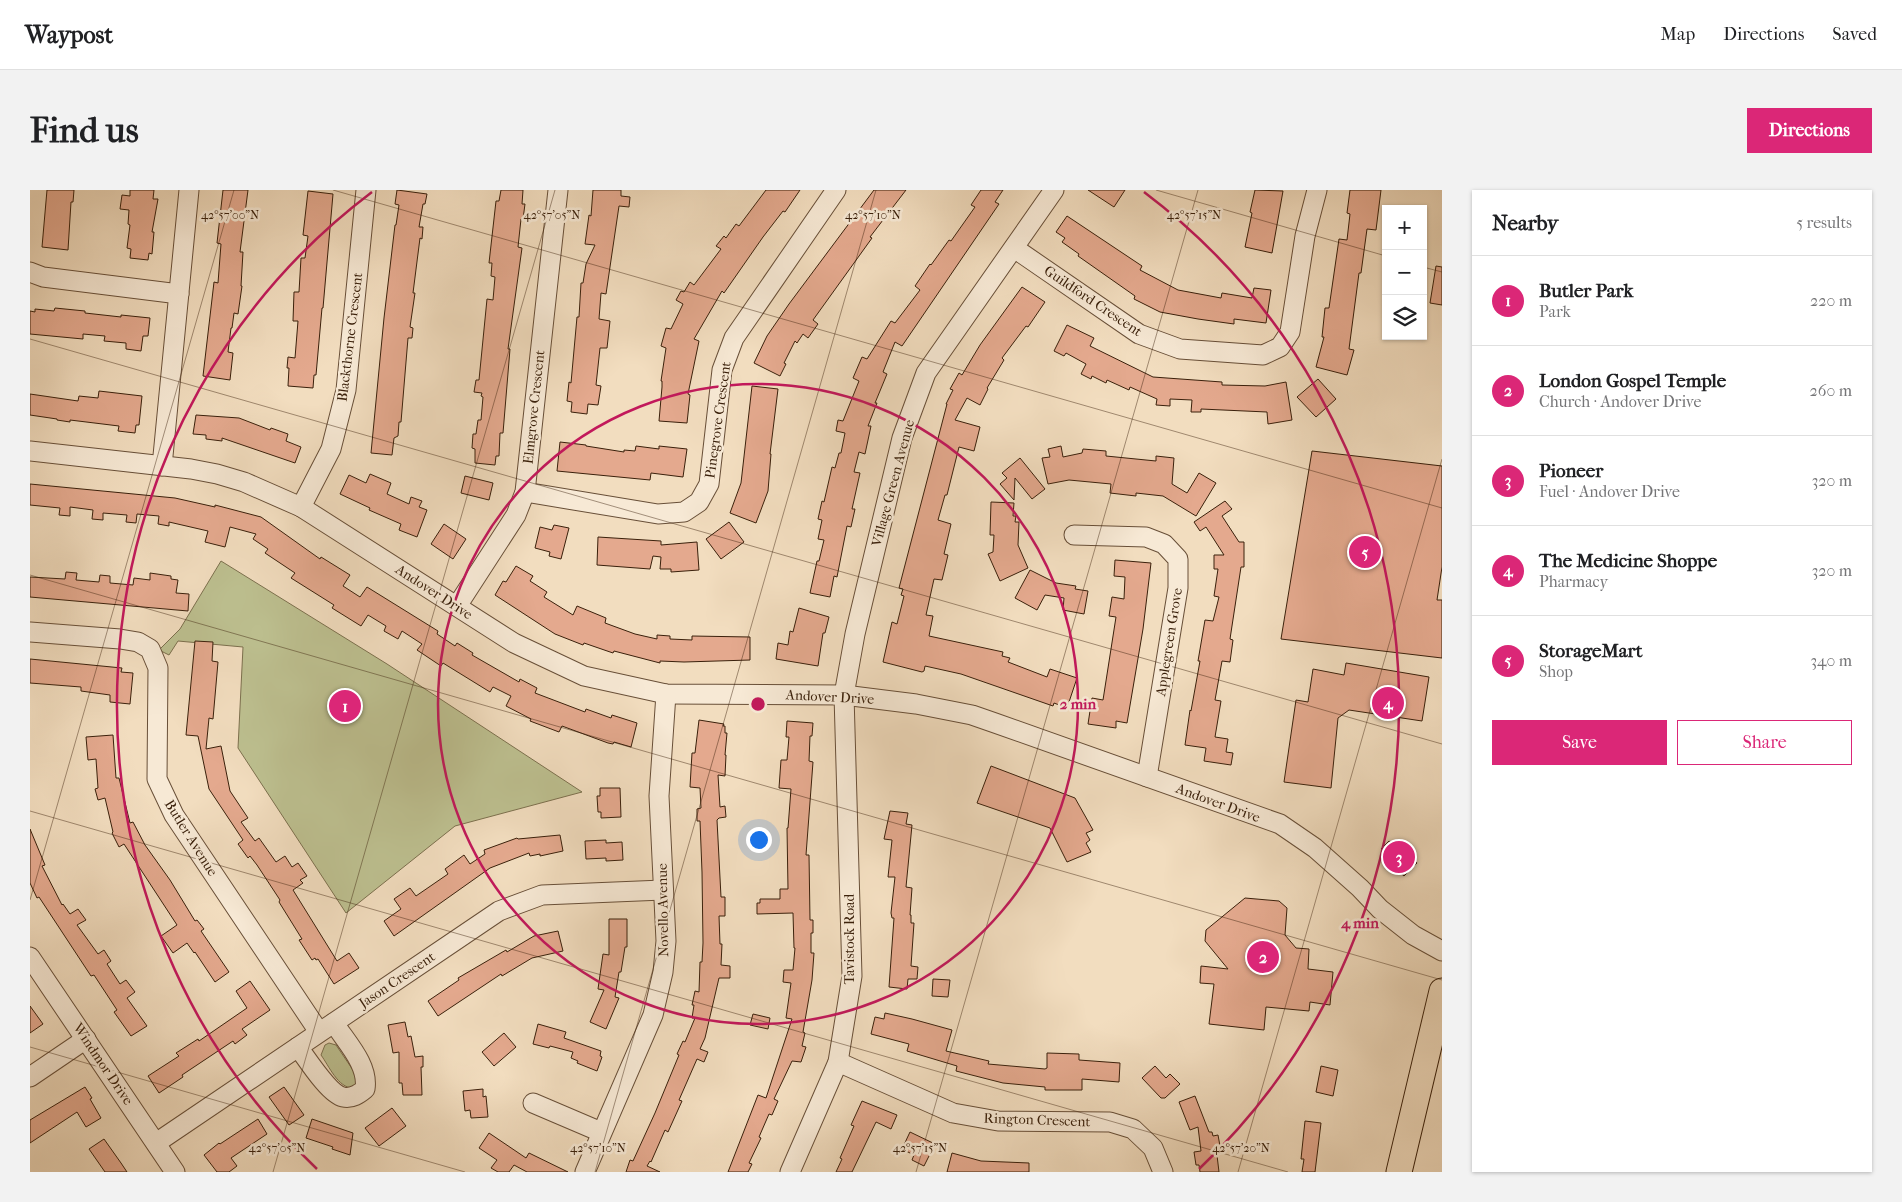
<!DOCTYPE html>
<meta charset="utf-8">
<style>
:root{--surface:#fff;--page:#f2f2f2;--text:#202124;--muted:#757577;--line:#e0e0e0;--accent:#db2777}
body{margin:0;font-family:"IM FELL French Canon",serif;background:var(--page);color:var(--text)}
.controls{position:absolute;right:15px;top:15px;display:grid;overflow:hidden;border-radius:0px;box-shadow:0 1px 4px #0004}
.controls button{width:45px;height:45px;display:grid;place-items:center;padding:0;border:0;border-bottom:1px solid var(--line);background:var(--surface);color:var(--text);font:25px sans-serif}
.you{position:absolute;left:728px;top:649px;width:18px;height:18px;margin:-12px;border:4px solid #fff;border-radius:50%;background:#1a73e8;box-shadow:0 0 0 8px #1a73e833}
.badge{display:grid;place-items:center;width:32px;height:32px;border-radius:50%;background:var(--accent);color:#fff;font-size:16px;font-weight:700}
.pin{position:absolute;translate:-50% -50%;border:2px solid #fff;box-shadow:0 1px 5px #0006}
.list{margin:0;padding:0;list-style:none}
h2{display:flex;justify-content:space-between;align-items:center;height:65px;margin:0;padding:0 20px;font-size:21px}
h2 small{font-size:16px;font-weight:400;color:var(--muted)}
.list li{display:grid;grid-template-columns:32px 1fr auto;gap:15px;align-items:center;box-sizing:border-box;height:90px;padding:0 20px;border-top:1px solid var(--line)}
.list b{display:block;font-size:19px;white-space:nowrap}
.list p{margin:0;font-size:16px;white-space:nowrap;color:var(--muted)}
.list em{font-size:16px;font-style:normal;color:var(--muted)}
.actions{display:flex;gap:10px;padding:15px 20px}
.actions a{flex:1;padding:11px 0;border:1px solid var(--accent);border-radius:0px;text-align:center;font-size:18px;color:var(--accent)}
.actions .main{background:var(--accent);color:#fff}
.icon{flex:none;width:28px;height:28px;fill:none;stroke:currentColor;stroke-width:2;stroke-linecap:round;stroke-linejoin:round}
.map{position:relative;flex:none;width:1412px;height:982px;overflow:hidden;border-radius:0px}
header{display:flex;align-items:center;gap:30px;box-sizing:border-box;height:70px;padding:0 25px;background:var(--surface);border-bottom:1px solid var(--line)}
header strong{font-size:24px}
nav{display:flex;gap:28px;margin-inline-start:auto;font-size:18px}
.intro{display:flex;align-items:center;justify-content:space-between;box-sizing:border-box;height:120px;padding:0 30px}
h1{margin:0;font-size:35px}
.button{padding:12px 22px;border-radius:0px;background:var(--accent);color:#fff;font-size:18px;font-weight:700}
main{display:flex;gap:30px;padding:0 30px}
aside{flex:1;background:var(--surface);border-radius:0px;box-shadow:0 1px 4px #0004}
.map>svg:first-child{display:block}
.green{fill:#bdc090;stroke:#7c704e}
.building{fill:#e4a98e;stroke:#3a200b}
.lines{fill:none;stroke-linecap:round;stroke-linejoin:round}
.minor-casing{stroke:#684f38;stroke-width:21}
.major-casing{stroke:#3a200b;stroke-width:27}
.minor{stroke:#f7e9d5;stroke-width:19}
.major{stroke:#f2ddbf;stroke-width:25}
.ticks{fill:none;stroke:#3a200b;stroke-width:1;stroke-opacity:0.45}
.ring{fill:none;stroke:#c2185b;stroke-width:2.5}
.labels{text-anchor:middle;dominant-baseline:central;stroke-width:5;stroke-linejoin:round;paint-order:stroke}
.street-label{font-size:14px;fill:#3a200b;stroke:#f7e9d5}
.ticks-label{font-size:12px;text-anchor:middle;fill:#3a200b;stroke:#f7e9d5;stroke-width:5;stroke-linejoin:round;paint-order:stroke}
.centre{fill:#c2185b;stroke:#f7e9d5;stroke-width:2.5}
.ring-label{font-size:15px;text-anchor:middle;font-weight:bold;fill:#c2185b;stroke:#f7e9d5;stroke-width:5;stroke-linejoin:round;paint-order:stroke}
</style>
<header>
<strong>Waypost</strong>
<nav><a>Map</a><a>Directions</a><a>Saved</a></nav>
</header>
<div class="intro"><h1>Find us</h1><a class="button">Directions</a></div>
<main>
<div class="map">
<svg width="1412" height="982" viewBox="0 0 1412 982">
<rect width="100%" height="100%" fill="#f2ddbf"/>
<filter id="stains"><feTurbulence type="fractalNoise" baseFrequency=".004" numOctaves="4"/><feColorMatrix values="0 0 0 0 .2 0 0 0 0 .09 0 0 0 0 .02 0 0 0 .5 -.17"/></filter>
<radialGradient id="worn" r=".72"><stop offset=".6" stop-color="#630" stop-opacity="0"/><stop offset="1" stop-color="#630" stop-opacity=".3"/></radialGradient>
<g class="green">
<polygon points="191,371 357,474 552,602 425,636 316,723 208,558 213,457 148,451 139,465 129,460 150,439"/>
<path d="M299,853L306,855L327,886L326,896L323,898C308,898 299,876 291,865L295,855Z"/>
</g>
<g class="building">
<polygon points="17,0 44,0 43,12 41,12 38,60 12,57"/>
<polygon points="100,0 124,0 123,9 128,9 122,42 124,42 122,64 119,63 118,70 100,68 101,59 97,58 100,35 98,34 99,20 90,19 92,5 100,6"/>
<polygon points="193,0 218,0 210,62 213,62 211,96 212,96 208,124 204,123 202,138 201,138 198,162 203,163 200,190 173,186 184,92 188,93 191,54 187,53"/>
<polygon points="367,0 397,4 395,14 393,14 389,37 393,37 392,49 390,48 383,103 385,103 380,137 383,138 382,148 378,148 371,232 369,232 368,246 364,248 362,265 341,263 354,128 365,35 366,35 369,15 365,14"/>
<polygon points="471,0 493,0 492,14 495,14 493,29 491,29 488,57 492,58 478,159 480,159 473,243 470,243 469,266 466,266 465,275 445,273 445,259 442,258 443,244 446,244 448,230 451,230 453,207 451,206 452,203 444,202 446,190 449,190 457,109 463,110 465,87 461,86 462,73 459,73 466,11 469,11"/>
<polygon points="563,0 591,0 591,6 600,7 599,17 589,16 576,104 571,103 569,129 580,131 577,158 570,158 566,195 571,196 568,215 558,214 557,224 541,222 542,212 537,211 539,192 541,193 547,127 549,127 551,93 553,93 556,74 565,55 555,54 559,25 561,26"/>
<polygon points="736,0 770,0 755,22 753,21 733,47 694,103 692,101 664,149 669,151 658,204 660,205 657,233 629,231 632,197 632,191 631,191 636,158 631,156 636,138 641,139 653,114 646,110 651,101 654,102 660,92 664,95 691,59 686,56 694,46 696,48 706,34 709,36"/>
<polygon points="844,0 876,0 840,47 842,48 783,130 788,134 778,148 773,144 767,153 765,151 754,173 756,174 750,186 724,173 737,146 759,114"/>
<polygon points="951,0 973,0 965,12 969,14 872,156 865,152 853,182 857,184 845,213 847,213 838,236 841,236 835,264 829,262 824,282 830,283 822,319 825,319 821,337 817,336 807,387 804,386 800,407 780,403 787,371 789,371 794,350 788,349 792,330 788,329 792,311 794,312 802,277 805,278 809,263 811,263 815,243 806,241 808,230 813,231 829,191 823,188 832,167 837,169 861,131 865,133 890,100 885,96 900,74 901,75 919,50 921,51 945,17 941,15"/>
<polygon points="1058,0 1095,0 1084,17"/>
<polygon points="1225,0 1253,1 1242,63 1215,57 1222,23 1220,22"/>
<polygon points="1320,0 1351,0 1346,40 1337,39 1331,83 1329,83 1319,159 1324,160 1317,185 1286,177 1294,147 1292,147 1295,118 1299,118 1309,49 1317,50 1320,24 1317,23"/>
<polygon points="278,1 303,4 293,118 292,118 286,185 284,185 283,198 258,196 259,178 257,178 258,167 265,168 268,131 263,131 264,102 269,102 271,68 275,68 278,46 273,45"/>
<polygon points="1037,26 1112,76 1110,80 1148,100 1191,108 1192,103 1222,108 1224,98 1241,100 1236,133 1204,129 1204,134 1168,129 1130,122 1104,109 1105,106 1048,66 1049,64 1032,52 1035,48 1026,42"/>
<polygon points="1406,76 1412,77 1412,115 1400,113"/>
<polygon points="992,97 1015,112 998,137 996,136 972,168 974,170 957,198 958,199 950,215 937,208 925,230 950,237 944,261 929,257 917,305 915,305 908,330 921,334 914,364 918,365 912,390 904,389 896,425 903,426 899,446 973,462 972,466 980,468 978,472 1017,487 1020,479 1047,488 1037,518 1024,513 1023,516 931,484 895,476 894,481 892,482 853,472 862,432 867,434 874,406 871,405 873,399 869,398 917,214 916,214 923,200 920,199 929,183 932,185 950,155"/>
<polygon points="25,118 55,121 55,123 91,127 91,125 120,128 118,146 113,146 111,161 96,159 96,153 74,151 75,146 53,144 53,149 0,144 0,121 5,122 5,119 24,121"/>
<polygon points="1037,135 1064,148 1060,156 1123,187 1192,192 1192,195 1235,196 1256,192 1262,230 1238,234 1237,222 1171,219 1171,222 1161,222 1162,210 1140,209 1140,216 1126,215 1127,209 1100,197 1099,200 1077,190 1076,193 1062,186 1061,189 1051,184 1056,174 1036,163 1034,166 1024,161"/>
<polygon points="1288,189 1306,209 1286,227 1267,207"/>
<polygon points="722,196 748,199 740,264 741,264 738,301 726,333 700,323 711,293"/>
<polygon points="69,201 112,206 109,235 106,235 105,243 88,241 89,236 40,230 40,232 27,230 27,229 0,225 0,204 48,211 49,206 68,208"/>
<polygon points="166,225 209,228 240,240 241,238 258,244 256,251 271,257 265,273 192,248 192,251 176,249 176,245 163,244"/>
<polygon points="530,252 556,255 556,256 594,262 594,260 605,261 606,256 629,259 629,256 657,259 653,287 621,283 620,290 527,281"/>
<polygon points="1031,256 1033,267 1052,263 1053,259 1076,261 1076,266 1126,271 1126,266 1144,268 1142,294 1157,303 1169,283 1186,293 1166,326 1133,306 1106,303 1106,306 1080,303 1081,294 1039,290 1018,294 1012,268 1020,267 1018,259"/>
<polygon points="1282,261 1412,276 1412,377 1407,410 1412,410 1412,468 1251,449"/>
<polygon points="990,268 1015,299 1002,309 985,288 984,310 970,294 977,288 972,283"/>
<polygon points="340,284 361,293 357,304 379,314 381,307 392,311 389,317 397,320 387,347 369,340 371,334 339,320 340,318 310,304 319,285 336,293"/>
<polygon points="435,286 463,293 459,310 431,303"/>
<polygon points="0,294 145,308 185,317 185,315 231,327 290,369 291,367 320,385 313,396 330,407 337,397 408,441 407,444 425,456 427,453 443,463 442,465 489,492 490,489 507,498 505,503 555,522 556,519 581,528 582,525 607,533 601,557 584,552 583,554 578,553 532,536 529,542 500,531 501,529 476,516 481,506 463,497 460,502 413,473 411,476 387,460 392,454 372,441 368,449 354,441 356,436 338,425 331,436 302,418 304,415 261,388 265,383 235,363 238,359 223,349 226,344 200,337 195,357 175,352 178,341 139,332 139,336 128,334 129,326 107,324 106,333 96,332 97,325 73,323 73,330 62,329 63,320 40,317 40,326 29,325 30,318 0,315"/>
<polygon points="1195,311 1202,319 1192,326 1209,352 1214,352 1214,377 1211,377 1200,449 1203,450 1200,472 1192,471 1185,510 1191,511 1185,547 1198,549 1196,562 1203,563 1201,575 1174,571 1176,558 1155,555 1160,520 1161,521 1170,471 1168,471 1175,430 1183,431 1189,407 1184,406 1188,379 1184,379 1184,365 1194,365 1176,337 1170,341 1164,332"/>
<polygon points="961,312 984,313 983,326 986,326 985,332 989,332 988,355 998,378 970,391 958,364 963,362 964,345 960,345"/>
<polygon points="699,332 714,352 691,369 676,349"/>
<polygon points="414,334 436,349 423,369 401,354"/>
<polygon points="524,335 539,338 531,369 519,366 520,362 505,358 510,337 522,340"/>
<polygon points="568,347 631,351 631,355 667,352 669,380 641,382 641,379 630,379 631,367 623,366 620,379 567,375"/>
<polygon points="1085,370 1121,373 1113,439 1097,533 1086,531 1086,538 1058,534 1062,508 1073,510 1086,427 1079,426 1082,407 1094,409 1095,387 1084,386"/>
<polygon points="486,376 503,386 500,391 517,402 514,407 543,425 547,416 576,428 575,433 605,444 627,449 627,445 640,446 640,449 662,450 662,446 720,447 720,470 654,472 630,471 630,473 584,461 583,463 554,453 553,455 525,444 465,405 473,391 476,392"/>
<polygon points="1000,380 1026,393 1046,396 1045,399 1058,401 1054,424 1033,420 1034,408 1015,405 1007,420 985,408"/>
<polygon points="36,382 47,383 46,390 69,392 70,385 80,386 80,393 103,395 104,388 120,390 120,383 141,386 141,389 148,390 146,403 159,404 158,421 0,407 0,387 35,389"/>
<polygon points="769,418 799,427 795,443 793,443 788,476 746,469 748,453 758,455 760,441 763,442"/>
<polygon points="165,451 183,452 182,471 188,472 183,529 179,528 176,559 191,556 200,601 218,628 211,632 225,651 229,648 246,672 255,666 262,677 268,673 277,686 270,690 273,693 263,700 307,771 319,763 329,778 304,794 288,769 286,770 285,768 282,770 269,750 272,749 249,712 250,710 227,675 220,666 218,668 208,654 213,650 179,599 168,546 156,545"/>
<polygon points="0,469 92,478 91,482 103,483 100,514 80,512 80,505 51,501 51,497 0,493"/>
<polygon points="1316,473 1399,487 1392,531 1319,520 1308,528 1301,598 1254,592 1266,510 1278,512 1283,479 1314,485"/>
<polygon points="669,530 694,534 693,536 695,536 695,543 697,543 695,565 696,565 695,586 688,585 690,617 695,616 696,627 689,628 687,630 691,707 695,707 695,726 689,726 690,754 692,754 691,775 700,776 700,788 689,788 675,848 670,859 678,862 674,872 667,869 649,910 652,911 638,942 635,940 621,972 620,971 617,976 630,982 596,982 600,970 603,971 625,923 649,865 647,864 653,851 655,852 665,828 662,828 664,815 662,815 665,801 669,802 670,772 672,772 673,753 672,682 670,631 667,631 667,619 671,618 670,598 660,597 662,563 665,563"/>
<polygon points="757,531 783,533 782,546 780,546 779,571 783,572 776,665 779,665 780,730 783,730 783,743 781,743 781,763 784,763 782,790 773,842 775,843 772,856 776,857 771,872 762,871 744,909 748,911 742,925 739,924 729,947 731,948 719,973 722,974 718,982 698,982 728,905 736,908 762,829 756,828 761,793 753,792 754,780 763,780 765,758 764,758 763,723 727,724 727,713 730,713 730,709 750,709 750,699 758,699 757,638 758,638 761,599 749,598 751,570 757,570 759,547 756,547"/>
<polygon points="83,545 86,588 89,588 100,633 103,632 115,655 140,690 165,731 167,730 174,739 171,741 199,782 185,792 165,762 164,763 157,753 143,763 131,746 147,735 94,654 89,657 82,643 83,642 75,608 68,610 65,599 68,598 66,569 58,570 56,547"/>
<polygon points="961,576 1045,608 1063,640 1056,643 1060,650 1056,653 1061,662 1037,672 1020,638 947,613"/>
<polygon points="570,598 590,598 591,627 571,628 571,622 568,622 567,606 570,606"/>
<polygon points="860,621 878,623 876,634 882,635 876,697 882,698 880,725 881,725 881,733 884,733 881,776 888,777 887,789 878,789 877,799 859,797 864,728 862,728 861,723 865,687 858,687 862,650 854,649"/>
<polygon points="0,639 15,675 12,676 32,715 33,714 40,724 48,719 56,730 47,735 68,764 74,760 81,771 77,774 90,794 96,790 105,802 97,808 117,836 101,846 84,822 87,820 64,785 61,786 9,707 7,708 0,693"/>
<polygon points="530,645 533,661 510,666 510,664 500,666 499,663 460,678 364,746 354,731 371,719 364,709 380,698 386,706 418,684 415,679 434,665 440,674 455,664 454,660 487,648 488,649"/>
<polygon points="576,650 576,653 592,652 593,670 576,671 576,668 556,669 555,651"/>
<polygon points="1359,651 1366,657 1369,655 1387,673 1374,686 1354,669 1358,665 1351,659"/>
<polygon points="1215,708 1249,711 1257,718 1255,745 1266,758 1279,759 1278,779 1303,782 1300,815 1280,812 1279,821 1236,817 1234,840 1179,834 1184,794 1170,793 1171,776 1198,779 1175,751 1176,740"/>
<polygon points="579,729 597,729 597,757 595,757 591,782 589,782 585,807 589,808 576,839 560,832 574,800 568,799 573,764 579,765"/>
<polygon points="528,741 533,761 502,768 472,786 471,784 408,826 398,811 429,790 428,788 476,760 477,762 504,746"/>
<polygon points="903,789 920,790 918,807 902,806"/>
<polygon points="220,791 240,820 212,839 217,845 205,854 203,851 152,885 153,887 129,903 118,886 149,866 146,863 168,849 169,851 217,818 206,801"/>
<polygon points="0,816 13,834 0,843"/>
<polygon points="855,823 882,829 922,840 916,861 959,871 958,874 1015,879 1017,878 1017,863 1049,864 1049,870 1090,873 1089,892 1052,889 1052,900 1015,900 1015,897 973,893 926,881 927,876 877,861 879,854 841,844 845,827 854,829"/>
<polygon points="723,824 740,828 738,839 720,835"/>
<polygon points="375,832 378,847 381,846 385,867 393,866 393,877 391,877 392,905 373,905 372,893 369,893 369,862 363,863 358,835"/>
<polygon points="508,834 536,842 534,848 571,861 570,866 572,867 567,881 547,873 548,871 541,868 543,862 520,856 519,858 503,854"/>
<polygon points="474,843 486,857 464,876 452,862"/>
<polygon points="1125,876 1136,888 1140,884 1150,894 1135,908 1131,908 1112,888"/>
<polygon points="1291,876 1308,880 1303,906 1286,902"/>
<polygon points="55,897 62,908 60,909 71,928 56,937 47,922 0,953 0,930"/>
<polygon points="254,897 274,925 259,935 239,907"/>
<polygon points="453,899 453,907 456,906 458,927 441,928 440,920 435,921 433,901"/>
<polygon points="1165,906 1179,942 1182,942 1183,946 1188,945 1190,956 1186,957 1189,982 1170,982 1169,975 1166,975 1164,962 1171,961 1168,937 1160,940 1149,912"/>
<polygon points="832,911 867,925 861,939 846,932 822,982 806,982 812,969 810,968 824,936 821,935"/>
<polygon points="362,918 376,936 349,956 335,938"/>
<polygon points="228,929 237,944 201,968 207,976 199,982 187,982 174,965 189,953 190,954"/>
<polygon points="282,929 323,943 320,965 302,959 303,957 276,948"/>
<polygon points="1275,931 1291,933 1285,982 1272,982 1274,969 1271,969"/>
<polygon points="880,942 905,954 894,976 882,970 884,965 872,959"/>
<polygon points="459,943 496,968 499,963 538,982 497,982 484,975 479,982 468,982 461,978 467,970 449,958"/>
<polygon points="74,949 91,973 97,982 75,982 59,959"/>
<polygon points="922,963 951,971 999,973 999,982 917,982"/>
</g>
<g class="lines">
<g class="minor-casing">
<g id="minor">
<polyline points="984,58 1109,144 1150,159 1233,165 1250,157 1260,142 1275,46 1287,0"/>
<polyline points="0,82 13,87 149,104"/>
<polyline points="0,261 161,279 187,284 214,292 271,317 484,453 554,486 636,504 814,505 886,514 942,525 965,533 1250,634 1285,658 1330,698 1350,719 1383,745 1412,761"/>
<polyline points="132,276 159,0"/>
<polyline points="495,302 628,324 654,322 669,312 679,294 692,180 704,148 806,0"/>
<polyline points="271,317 301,259 316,200 336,0"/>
<polyline points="1044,345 1116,347 1134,354 1148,369 1148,398 1117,587"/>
<polyline points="427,416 486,325 495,302 528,0"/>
<polyline points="0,442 90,449 108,452 120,459 128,478 127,589 144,625 289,842"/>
<polyline points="0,767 145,982"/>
<path d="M268,857C277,869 299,904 313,907C322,909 329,904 335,899C339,875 316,852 304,833"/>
<polyline points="808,872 923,923 968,931 1080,932 1103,939 1123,958 1133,982"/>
<polyline points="0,887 56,849"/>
<polyline points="503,913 571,942"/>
<polyline points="126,953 469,721 512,705 633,700"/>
<polyline points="555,982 623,825 633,782 636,751 629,606 636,504"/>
<polyline points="760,982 808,872 822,786 814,505 825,444 872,248 896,183 1024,0"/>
</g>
</g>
<g class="major-casing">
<polyline id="major" points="1369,982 1412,801"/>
</g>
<use href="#minor" class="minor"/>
<use href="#major" class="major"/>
</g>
<path class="ticks" d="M303,0L1412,318M1126,0L1356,66M1393,77L1412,82M0,149L1412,554M0,385L1412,790M0,621L1258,982M0,710L204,0M0,857L435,982M243,982L525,0M565,982L846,0M886,982L1168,0M1208,982L1412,269"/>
<g class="ring">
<circle cx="728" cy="514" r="320"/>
<path d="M287 979A641 641 0 0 1 342 2M1114 2A641 641 0 0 1 1169 979"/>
</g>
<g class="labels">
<g class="street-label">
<text transform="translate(1063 111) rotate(34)">Guildford Crescent</text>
<text transform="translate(320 147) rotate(-83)">Blackthorne Crescent</text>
<text transform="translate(504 217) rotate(-84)">Elmgrove Crescent</text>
<text transform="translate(688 230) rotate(-82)">Pinegrove Crescent</text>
<text transform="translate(863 293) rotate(-75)">Village Green Avenue</text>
<text transform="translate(404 402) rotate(33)">Andover Drive</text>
<text transform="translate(1139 452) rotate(-81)">Applegreen Grove</text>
<text transform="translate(800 507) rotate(3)">Andover Drive</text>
<text transform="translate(1188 613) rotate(20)">Andover Drive</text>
<text transform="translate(161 648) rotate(58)">Butler Avenue</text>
<text transform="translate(633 720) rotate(-91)">Novello Avenue</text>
<text transform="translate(819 749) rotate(-90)">Tavistock Road</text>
<text transform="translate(367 790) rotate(-34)">Jason Crescent</text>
<text transform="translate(73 874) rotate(56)">Windmor Drive</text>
<text transform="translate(1007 930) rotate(2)">Rington Crescent</text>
</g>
</g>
<g class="ticks-label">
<text x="200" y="29">42°57'00"N</text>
<text x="522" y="29">42°57'05"N</text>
<text x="843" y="29">42°57'10"N</text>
<text x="1164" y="29">42°57'15"N</text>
<text x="247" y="962">42°57'05"N</text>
<text x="568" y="962">42°57'10"N</text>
<text x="890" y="962">42°57'15"N</text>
<text x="1211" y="962">42°57'20"N</text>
</g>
<circle cx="728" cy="514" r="8" class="centre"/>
<g class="ring-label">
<text x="1048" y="519">2 min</text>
<text x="1330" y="738">4 min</text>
</g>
<rect width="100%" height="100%" filter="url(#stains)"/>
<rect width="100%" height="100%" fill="url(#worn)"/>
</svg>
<div class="controls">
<button>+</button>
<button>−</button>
<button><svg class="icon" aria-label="layers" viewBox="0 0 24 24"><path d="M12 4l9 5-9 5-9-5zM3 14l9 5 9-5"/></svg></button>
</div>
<div class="you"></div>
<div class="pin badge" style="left:315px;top:516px">1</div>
<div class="pin badge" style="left:1233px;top:767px">2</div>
<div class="pin badge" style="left:1369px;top:667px">3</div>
<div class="pin badge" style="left:1358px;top:513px">4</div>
<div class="pin badge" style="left:1335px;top:362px">5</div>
</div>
<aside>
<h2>Nearby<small>5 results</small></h2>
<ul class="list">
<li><span class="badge">1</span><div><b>Butler Park</b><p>Park</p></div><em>220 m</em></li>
<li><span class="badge">2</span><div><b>London Gospel Temple</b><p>Church · Andover Drive</p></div><em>260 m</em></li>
<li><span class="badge">3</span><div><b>Pioneer</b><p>Fuel · Andover Drive</p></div><em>320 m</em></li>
<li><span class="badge">4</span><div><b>The Medicine Shoppe</b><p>Pharmacy</p></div><em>320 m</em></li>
<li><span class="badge">5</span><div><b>StorageMart</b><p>Shop</p></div><em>340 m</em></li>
</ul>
<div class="actions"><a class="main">Save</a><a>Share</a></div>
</aside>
</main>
